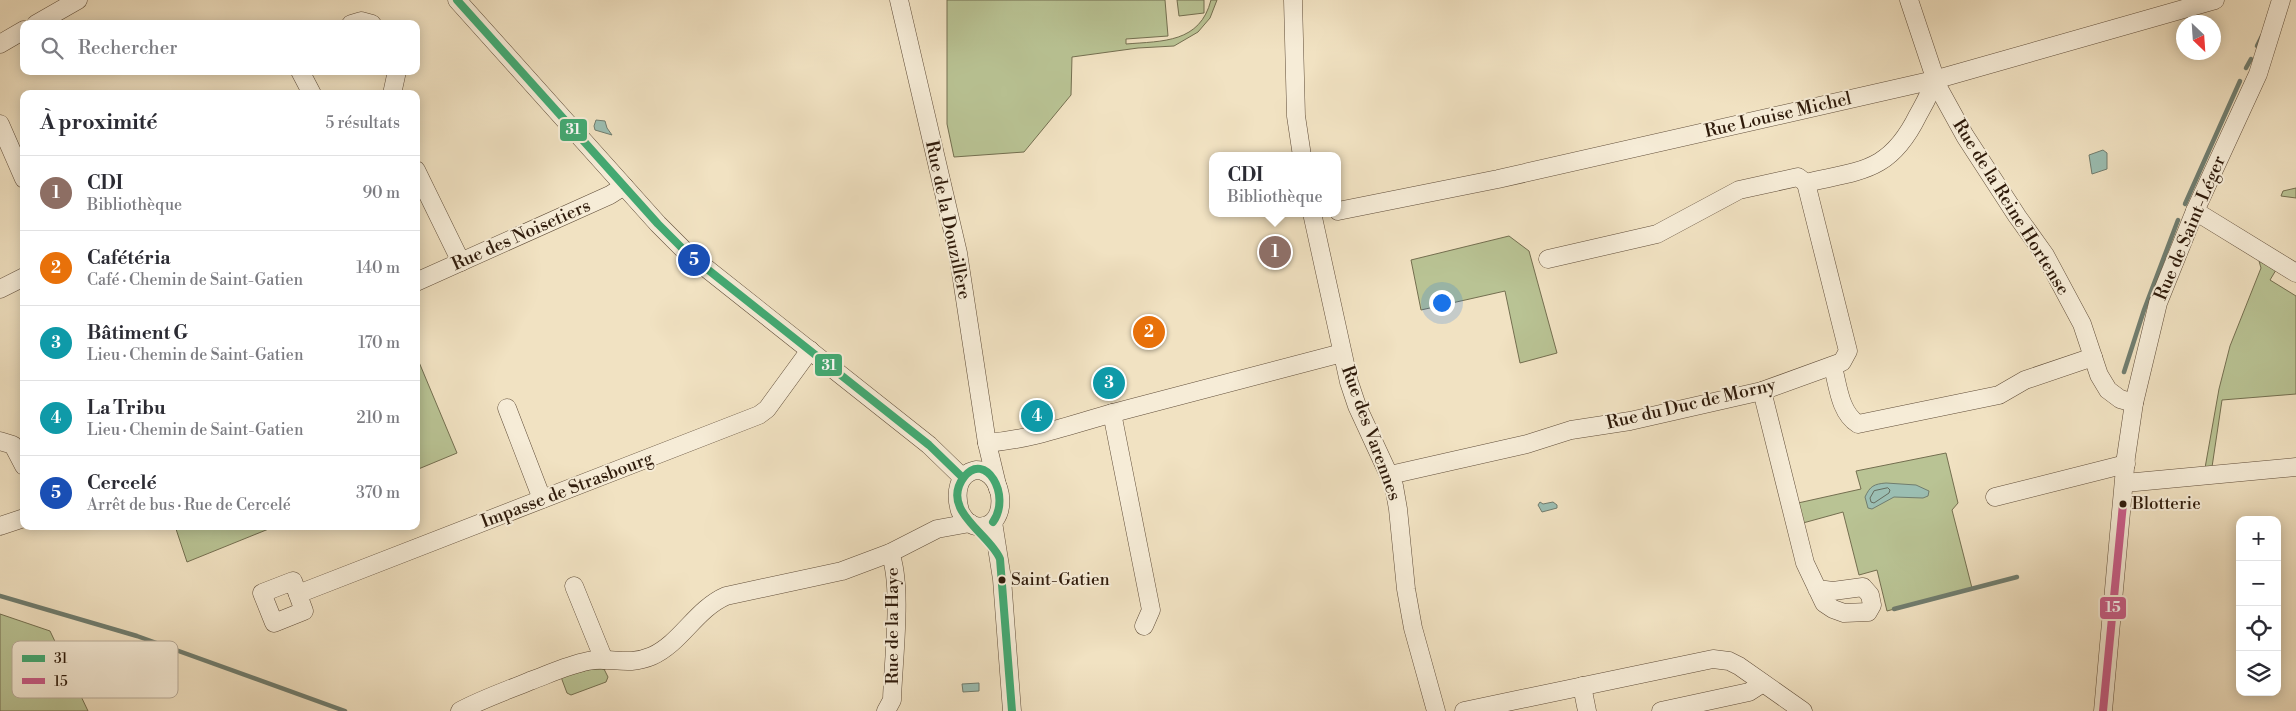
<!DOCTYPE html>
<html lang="fr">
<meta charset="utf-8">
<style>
:root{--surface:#fff;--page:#f7f7f7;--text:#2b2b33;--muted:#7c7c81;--line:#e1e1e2;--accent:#2563eb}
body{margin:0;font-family:"Libre Bodoni",serif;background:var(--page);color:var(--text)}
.controls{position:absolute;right:15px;bottom:15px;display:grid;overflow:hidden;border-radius:10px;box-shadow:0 2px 12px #0003}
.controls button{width:45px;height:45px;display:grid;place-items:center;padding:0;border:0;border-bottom:1px solid var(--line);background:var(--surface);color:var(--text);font:25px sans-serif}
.compass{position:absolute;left:2176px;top:15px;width:45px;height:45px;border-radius:50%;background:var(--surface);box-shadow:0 2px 12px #0003;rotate:155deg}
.you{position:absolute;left:1441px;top:302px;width:18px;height:18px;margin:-12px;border:4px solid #fff;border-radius:50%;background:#1a73e8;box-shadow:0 0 0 8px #1a73e833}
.badge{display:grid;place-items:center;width:32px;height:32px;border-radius:50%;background:var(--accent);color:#fff;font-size:16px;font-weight:700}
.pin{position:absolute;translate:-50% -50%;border:2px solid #fff;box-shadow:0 1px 5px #0006}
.popup{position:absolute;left:1209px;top:152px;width:132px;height:65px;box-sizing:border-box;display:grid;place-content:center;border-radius:10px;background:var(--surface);filter:drop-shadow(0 1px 4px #0005);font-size:16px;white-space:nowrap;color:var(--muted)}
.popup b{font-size:19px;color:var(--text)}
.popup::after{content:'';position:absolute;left:50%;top:100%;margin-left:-10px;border:10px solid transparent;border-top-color:var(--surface)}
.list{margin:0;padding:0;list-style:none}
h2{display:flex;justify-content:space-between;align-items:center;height:65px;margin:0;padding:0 20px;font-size:21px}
h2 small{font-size:16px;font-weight:400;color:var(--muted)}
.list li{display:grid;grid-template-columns:32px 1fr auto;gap:15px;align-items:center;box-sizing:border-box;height:75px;padding:0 20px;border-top:1px solid var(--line)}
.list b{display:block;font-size:19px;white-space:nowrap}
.list p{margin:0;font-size:16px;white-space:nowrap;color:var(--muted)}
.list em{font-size:16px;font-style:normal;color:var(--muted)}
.icon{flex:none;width:28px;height:28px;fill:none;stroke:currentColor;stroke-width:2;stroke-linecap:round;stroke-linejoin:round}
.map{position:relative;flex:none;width:2296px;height:711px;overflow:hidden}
.search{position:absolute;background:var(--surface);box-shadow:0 2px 12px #0003;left:20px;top:20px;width:400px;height:55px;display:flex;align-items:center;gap:12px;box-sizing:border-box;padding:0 18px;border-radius:10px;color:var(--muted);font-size:19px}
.panel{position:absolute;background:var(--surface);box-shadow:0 2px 12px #0003;left:20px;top:90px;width:400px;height:440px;border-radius:10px}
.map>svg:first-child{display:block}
.green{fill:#b9c394;stroke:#746f50}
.water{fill:#9bbeb2;stroke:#707d6f}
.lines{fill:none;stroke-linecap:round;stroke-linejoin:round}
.shore{stroke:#656c5e;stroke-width:1}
.stream{stroke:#707d6f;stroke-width:4.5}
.minor-casing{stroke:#604d39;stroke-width:19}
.minor{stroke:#f6ecd7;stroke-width:18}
.bus-1-casing{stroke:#f6ecd7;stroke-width:11}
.bus-2-casing{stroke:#f6ecd7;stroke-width:11}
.bus-1{stroke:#42aa73;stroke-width:8}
.bus-2{stroke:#c95b89;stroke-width:8}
.bus-dot{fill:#2f1b0b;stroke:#f6ecd7;stroke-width:2}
.labels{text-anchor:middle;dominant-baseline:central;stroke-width:4;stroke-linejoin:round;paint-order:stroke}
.bus-label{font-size:17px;fill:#2f1b0b;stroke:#f6ecd7;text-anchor:start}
.street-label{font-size:18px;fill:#2f1b0b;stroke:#f6ecd7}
.key{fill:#f6ecd7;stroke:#baad9a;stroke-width:1}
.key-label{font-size:14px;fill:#2f1b0b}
.line-badge{stroke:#f6ecd7;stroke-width:2}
.badge-label{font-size:14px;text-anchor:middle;font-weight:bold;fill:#fff}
</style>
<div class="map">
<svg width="2296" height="711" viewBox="0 0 2296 711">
<rect width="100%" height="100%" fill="#f1e2c2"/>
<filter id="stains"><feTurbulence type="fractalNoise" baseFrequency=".004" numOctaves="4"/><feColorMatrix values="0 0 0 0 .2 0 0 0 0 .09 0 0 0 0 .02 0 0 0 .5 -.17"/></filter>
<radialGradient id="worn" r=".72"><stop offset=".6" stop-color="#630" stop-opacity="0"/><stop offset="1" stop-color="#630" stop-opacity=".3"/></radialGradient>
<g class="green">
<path d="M947,0H1165L1168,36L1126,39V44C1163,41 1200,43 1211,0H1217L1210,18L1198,32L1174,46L1138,48L1072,57L1071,95L1024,152L954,157L947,124Z"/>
<polygon points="1177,0 1204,0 1204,13 1179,16"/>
<polygon points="2296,188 2296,198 2281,196 2283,191"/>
<polygon points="1509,236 1529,251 1557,353 1520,363 1505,291 1421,310 1411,260"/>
<polygon points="2259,261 2276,270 2270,280 2296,296 2296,394 2222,400 2212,467 2205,468 2219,389 2230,346 2261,268"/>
<polygon points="416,355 457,453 416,470"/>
<polygon points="1946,453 1958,503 1952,510 1972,588 1887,611 1877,570 1859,575 1843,512 1803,523 1798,503 1861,489 1856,471"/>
<polygon points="175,526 276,526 187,562"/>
<polygon points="0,614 50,631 88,711 0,711"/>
<polygon points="591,669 604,669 608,677 606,682 571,695 567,693 561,677"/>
</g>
<g class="water">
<polygon points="596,120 605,121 607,128 612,135 595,130 594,126"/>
<polygon points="2103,150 2107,153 2107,169 2092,174 2089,155"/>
<path d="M1886,483L1916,485L1929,491L1928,496L1923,498L1894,497L1872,509L1868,508L1865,497C1870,486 1874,484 1886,483Z"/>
<polygon points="1540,502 1543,504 1553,502 1557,505 1557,508 1542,512 1538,505"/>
<polygon points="979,683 979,691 963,692 962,684"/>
</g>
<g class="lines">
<polygon class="shore" points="1888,488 1890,490 1889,493 1874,503 1871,502 1870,498 1874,491"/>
<g class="stream">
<polyline points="2257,46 2262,36"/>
<polyline points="2246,68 2251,59"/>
<polyline points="2185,204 2240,81"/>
<polyline points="2124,372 2144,310 2178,220"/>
<polyline points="0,596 137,636 345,711"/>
<polyline points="1894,609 2017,577"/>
</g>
<g class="minor-casing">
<g id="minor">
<polyline points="457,0 658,224 687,253 929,445 962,477"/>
<polyline points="899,0 958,253 987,443 998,489"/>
<polyline points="1293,0 1296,116 1302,156"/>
<polyline points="1909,0 1938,87 1965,136 2017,216 2045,255 2082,324 2099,375 2108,390 2120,399 2134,403"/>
<polyline points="36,24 78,0"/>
<polyline points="351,24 361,21 372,24"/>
<polyline points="0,44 24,30"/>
<polyline points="300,71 312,94"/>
<polyline points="392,94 397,71"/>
<polyline points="0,124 24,179"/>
<polyline points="416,170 461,262"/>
<polyline points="1338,211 1498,179 1934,80 2215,0"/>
<polyline points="2195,211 2296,273"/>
<polyline points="1312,213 1349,382 1357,406 1394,486 1398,509 1406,589 1413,628 1436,711"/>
<polyline points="1548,259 1657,234 1739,190 1798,177 1806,183"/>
<polyline points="416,282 610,195 624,186"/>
<polyline points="0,289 24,277"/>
<path d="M1833,367C1838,386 1840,413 1858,424L1999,395L2025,380L2093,357"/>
<polyline points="1762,391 1805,563 1824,603 1833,609 1844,613 1868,612 1872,605 1870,595 1863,587 1833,591 1817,589"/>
<polyline points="507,408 542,499"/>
<polyline points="1112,413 1151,610 1144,626"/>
<polyline points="0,441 13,445 24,466"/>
<path d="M987,443C1034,439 1072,424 1117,412C1192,392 1267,372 1342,353"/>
<path d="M976,470C1007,470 1010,532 976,526C969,525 963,518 960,511C955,494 957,474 976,470Z"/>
<path d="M1390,475L1527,444L1571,430L1630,421L1762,391L1842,362L1848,351L1806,183C1862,170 1890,172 1918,115C1924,104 1931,93 1934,80"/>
<polyline points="2125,483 2296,467"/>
<polyline points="1995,497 2126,464"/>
<polyline points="993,522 1002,579 1012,711"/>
<polyline points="0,526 24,518"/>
<polygon points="293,581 304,611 274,623 262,593"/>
<polyline points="574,586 604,660"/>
<polyline points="298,594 759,415 767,409 810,350"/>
<polyline points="1582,686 1587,711"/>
<path d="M460,711C482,699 506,691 530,681C549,674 568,665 588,661C611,656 626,667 652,656C681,643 696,609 726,596L842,571L890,553L937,529L970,523"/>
<path d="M886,711L892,700C893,661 903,586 890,553"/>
<polyline points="1464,711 1713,659 1729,661 1739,666 1803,711"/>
<polyline points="1661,711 1749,692 1763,683"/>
<polyline points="2103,711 2126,457 2134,403 2158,303 2195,211 2258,74 2281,0"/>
</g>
</g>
<use href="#minor" class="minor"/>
<g class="bus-1-casing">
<g id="bus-1">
<polyline points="457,0 658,224 687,253 929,445 962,477"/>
<path d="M993,522C1012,495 985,450 964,477C939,510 990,534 1000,559L1012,711"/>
</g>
</g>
<g class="bus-2-casing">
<polyline id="bus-2" points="2103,711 2123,504"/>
</g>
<use href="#bus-1" class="bus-1"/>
<use href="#bus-2" class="bus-2"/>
</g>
<g class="bus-dot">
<circle cx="2123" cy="504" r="4.5"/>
<circle cx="1002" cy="580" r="4.5"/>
</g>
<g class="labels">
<g class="bus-label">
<text x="2132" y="504">Blotterie</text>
<text x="1011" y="580">Saint-Gatien</text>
</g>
<g class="street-label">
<text transform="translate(1778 115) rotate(-13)">Rue Louise Michel</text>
<text transform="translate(2011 207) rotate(58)">Rue de la Reine Hortense</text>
<text transform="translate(948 220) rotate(78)">Rue de la Douzillère</text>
<text transform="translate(2190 228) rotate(-67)">Rue de Saint-Léger</text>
<text transform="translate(521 235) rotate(-24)">Rue des Noisetiers</text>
<text transform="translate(1691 404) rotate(-13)">Rue du Duc de Morny</text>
<text transform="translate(1371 433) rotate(70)">Rue des Varennes</text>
<text transform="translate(567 490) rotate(-21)">Impasse de Strasbourg</text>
<text transform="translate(892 626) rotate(-90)">Rue de la Haye</text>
</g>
</g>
<rect x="12" y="641" width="166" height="57" rx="8" class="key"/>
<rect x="22" y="655" width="23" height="7" fill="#42aa73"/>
<rect x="22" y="678" width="23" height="6" fill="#c95b89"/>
<g class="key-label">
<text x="54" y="663">31</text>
<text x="54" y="686">15</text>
</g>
<g class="line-badge">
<rect x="559" y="118" width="29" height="24" rx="5" fill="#42aa73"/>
<rect x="814" y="353" width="29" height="24" rx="5" fill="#42aa73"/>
<rect x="2099" y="596" width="28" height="24" rx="5" fill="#c95b89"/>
</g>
<g class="badge-label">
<text x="573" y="134">31</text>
<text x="829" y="370">31</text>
<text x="2113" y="612">15</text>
</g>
<rect width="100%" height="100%" filter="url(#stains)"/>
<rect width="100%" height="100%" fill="url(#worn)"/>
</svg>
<div class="controls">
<button>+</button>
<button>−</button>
<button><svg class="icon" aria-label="locate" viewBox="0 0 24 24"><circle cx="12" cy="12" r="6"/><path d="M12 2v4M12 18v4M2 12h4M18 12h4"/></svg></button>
<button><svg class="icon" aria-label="layers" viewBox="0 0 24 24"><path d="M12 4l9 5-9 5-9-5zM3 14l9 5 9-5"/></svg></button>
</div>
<svg class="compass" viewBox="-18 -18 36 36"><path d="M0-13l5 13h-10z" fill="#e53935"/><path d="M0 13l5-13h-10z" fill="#7c7c81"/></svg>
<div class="you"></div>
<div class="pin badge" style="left:1275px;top:252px;background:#8d6e63">1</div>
<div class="popup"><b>CDI</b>Bibliothèque</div>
<div class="pin badge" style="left:1149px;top:332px;background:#e8710a">2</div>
<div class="pin badge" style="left:1109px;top:383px;background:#0f9aa8">3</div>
<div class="pin badge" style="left:1037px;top:416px;background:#0f9aa8">4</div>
<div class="pin badge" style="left:694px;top:260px;background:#1a4fb4">5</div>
<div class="search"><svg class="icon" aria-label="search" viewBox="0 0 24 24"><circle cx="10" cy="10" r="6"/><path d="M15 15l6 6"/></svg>Rechercher</div>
<section class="panel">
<h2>À proximité<small>5 résultats</small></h2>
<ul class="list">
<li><span class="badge" style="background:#8d6e63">1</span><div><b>CDI</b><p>Bibliothèque</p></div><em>90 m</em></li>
<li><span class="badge" style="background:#e8710a">2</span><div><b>Cafétéria</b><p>Café · Chemin de Saint-Gatien</p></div><em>140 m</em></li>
<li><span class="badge" style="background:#0f9aa8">3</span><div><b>Bâtiment G</b><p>Lieu · Chemin de Saint-Gatien</p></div><em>170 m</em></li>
<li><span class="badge" style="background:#0f9aa8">4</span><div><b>La Tribu</b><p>Lieu · Chemin de Saint-Gatien</p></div><em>210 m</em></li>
<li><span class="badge" style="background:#1a4fb4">5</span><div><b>Cercelé</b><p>Arrêt de bus · Rue de Cercelé</p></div><em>370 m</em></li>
</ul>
</section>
</div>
